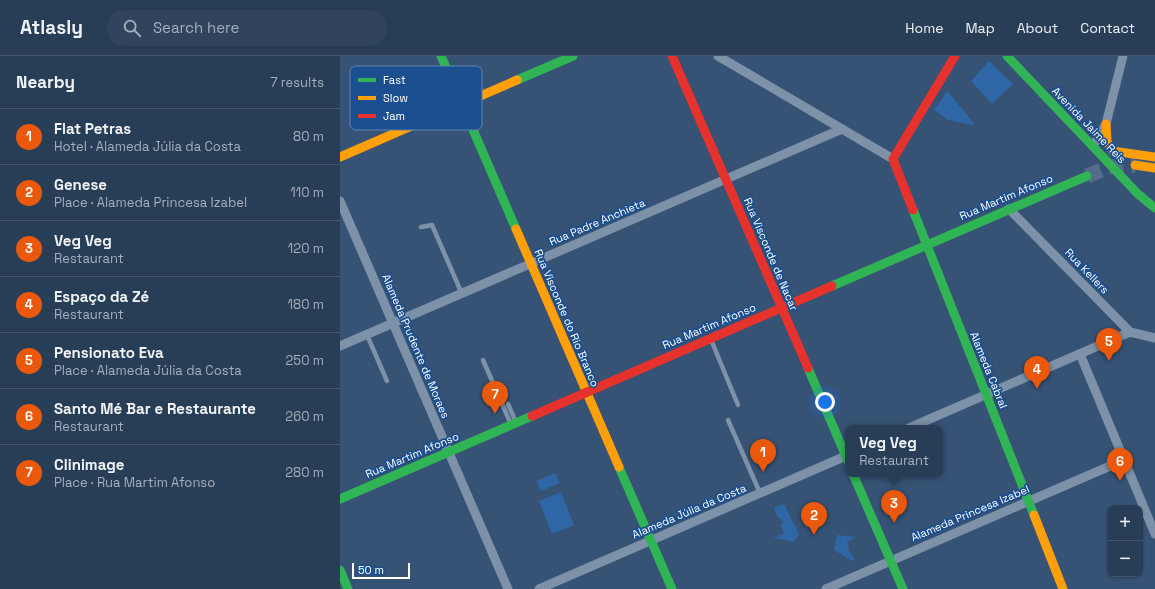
<!DOCTYPE html>
<meta charset="utf-8">
<style>
:root{--surface:#283e57;--page:#30455d;--text:#f1f3f6;--muted:#a5aeba;--line:#44576d;--accent:#ea580c}
body{margin:0;font-family:"Space Grotesk",sans-serif;background:var(--page);color:var(--text)}
.controls{position:absolute;right:12px;bottom:12px;display:grid;overflow:hidden;border-radius:8px;box-shadow:0 1px 3px #0004}
.controls button{width:36px;height:36px;display:grid;place-items:center;padding:0;border:0;border-bottom:1px solid var(--line);background:var(--surface);color:var(--text);font:20px sans-serif}
.scale{position:absolute;left:12px;bottom:10px;width:58px;box-sizing:border-box;padding-left:4px;border:2px solid #fff;border-top:0;font-size:11px;line-height:14px;white-space:nowrap;color:#fff;-webkit-text-stroke:3px #1b4f8f;paint-order:stroke}
.you{position:absolute;left:485px;top:346px;width:14px;height:14px;margin:-10px;border:3px solid #fff;border-radius:50%;background:#1a73e8;box-shadow:0 0 0 6px #1a73e833}
.badge{display:grid;place-items:center;width:26px;height:26px;border-radius:50%;background:var(--accent);color:#fff;font-size:13px;font-weight:700}
.pin{position:absolute;translate:-50% -33px;filter:drop-shadow(0 1px 2px #0008)}
.pin::after{content:'';position:absolute;top:21px;width:14px;height:12px;background:inherit;clip-path:polygon(0 0,100% 0,50% 100%)}
.popup{position:absolute;left:505px;top:369px;width:98px;height:52px;box-sizing:border-box;display:grid;place-content:center;border-radius:8px;background:var(--surface);filter:drop-shadow(0 1px 3px #0005);font-size:13px;white-space:nowrap;color:var(--muted)}
.popup b{font-size:15px;color:var(--text)}
.popup::after{content:'';position:absolute;left:50%;top:100%;margin-left:-8px;border:8px solid transparent;border-top-color:var(--surface)}
.list{margin:0;padding:0;list-style:none}
h2{display:flex;justify-content:space-between;align-items:center;height:52px;margin:0;padding:0 16px;font-size:17px}
h2 small{font-size:13px;font-weight:400;color:var(--muted)}
.list li{display:grid;grid-template-columns:26px 1fr auto;gap:12px;align-items:center;box-sizing:border-box;height:56px;padding:0 16px;border-top:1px solid var(--line)}
.list b{display:block;font-size:15px;white-space:nowrap}
.list p{margin:0;font-size:13px;white-space:nowrap;color:var(--muted)}
.list em{font-size:13px;font-style:normal;color:var(--muted)}
.icon{flex:none;width:22px;height:22px;fill:none;stroke:currentColor;stroke-width:2;stroke-linecap:round;stroke-linejoin:round}
.map{position:relative;flex:none;width:815px;height:533px;overflow:hidden}
header{display:flex;align-items:center;gap:24px;box-sizing:border-box;height:56px;padding:0 20px;background:var(--surface);border-bottom:1px solid var(--line)}
header strong{font-size:19px}
nav{display:flex;gap:22px;margin-inline-start:auto;font-size:14px}
.search{width:280px;height:36px;background:var(--page);display:flex;align-items:center;gap:10px;box-sizing:border-box;padding:0 14px;border-radius:22px;color:var(--muted);font-size:15px}
main{display:flex}
aside{flex:1;background:var(--surface)}
.map>svg:first-child{display:block}
.garden{fill:#2f66a5}
.lines{fill:none;stroke-linecap:round;stroke-linejoin:round}
.primary-tunnel{stroke:#546c89;stroke-width:15;stroke-dasharray:15 8;stroke-linecap:butt}
.lane{stroke:#7d92a8;stroke-width:4.5}
.street{stroke:#7d92a8;stroke-width:9}
.fast{stroke:#30b455;stroke-width:9}
.slow{stroke:#ff9f0a;stroke-width:9}
.jam{stroke:#e5322d;stroke-width:9}
.labels{text-anchor:middle;dominant-baseline:central;stroke-width:3.5;stroke-linejoin:round;paint-order:stroke}
.street-label{font-size:11px;fill:#fff;stroke:#1b4f8f}
.key{fill:#1b4f8f;stroke:#5f84b1;stroke-width:1}
.key-label{font-size:11px;fill:#fff}
</style>
<header>
<strong>Atlasly</strong>
<div class="search"><svg class="icon" aria-label="search" viewBox="0 0 24 24"><circle cx="10" cy="10" r="6"/><path d="M15 15l6 6"/></svg>Search here</div>
<nav><a>Home</a><a>Map</a><a>About</a><a>Contact</a></nav>
</header>
<main>
<aside>
<h2>Nearby<small>7 results</small></h2>
<ul class="list">
<li><span class="badge">1</span><div><b>Flat Petras</b><p>Hotel · Alameda Júlia da Costa</p></div><em>80 m</em></li>
<li><span class="badge">2</span><div><b>Genese</b><p>Place · Alameda Princesa Izabel</p></div><em>110 m</em></li>
<li><span class="badge">3</span><div><b>Veg Veg</b><p>Restaurant</p></div><em>120 m</em></li>
<li><span class="badge">4</span><div><b>Espaço da Zé</b><p>Restaurant</p></div><em>180 m</em></li>
<li><span class="badge">5</span><div><b>Pensionato Eva</b><p>Place · Alameda Júlia da Costa</p></div><em>250 m</em></li>
<li><span class="badge">6</span><div><b>Santo Mé Bar e Restaurante</b><p>Restaurant</p></div><em>260 m</em></li>
<li><span class="badge">7</span><div><b>Clinimage</b><p>Place · Rua Martim Afonso</p></div><em>280 m</em></li>
</ul>
</aside>
<div class="map">
<svg width="815" height="533" viewBox="0 0 815 533">
<rect width="100%" height="100%" fill="#365274"/>
<g class="garden">
<polygon points="649,5 673,28 652,48 631,25"/>
<polygon points="607,35 634,67 632,69 608,64 594,54"/>
<polygon points="215,417 220,427 201,435 196,425"/>
<polygon points="221,436 234,469 212,478 199,445"/>
<polygon points="444,448 459,478 454,486 435,482 433,478 436,481 444,477 440,469 443,467 440,462 438,462 434,452"/>
<polygon points="497,479 516,481 507,486 509,492 508,493 515,504 512,505 494,494"/>
</g>
<g class="lines">
<polyline class="primary-tunnel" points="747,120 769,111 795,109"/>
<g class="lane">
<polyline points="81,171 92,169 122,238"/>
<polyline points="27,279 47,325"/>
<polyline points="372,286 398,349"/>
<polyline points="143,304 170,366"/>
<polyline points="168,348 175,364"/>
<polyline points="388,364 420,437"/>
</g>
<g class="street">
<polyline points="378,0 553,103"/>
<polyline points="753,90 766,68 783,0"/>
<polyline points="0,145 168,533"/>
<polyline points="669,153 790,276 815,282"/>
<polyline points="0,290 502,73"/>
<polyline points="740,298 815,478"/>
<polyline points="569,372 790,276"/>
<polyline points="199,533 508,399"/>
<polyline points="486,533 784,404"/>
</g>
<g class="fast">
<polyline points="101,0 176,173"/>
<polyline points="667,0 798,138 815,152"/>
<polyline points="177,24 233,0"/>
<polyline points="573,154 694,459"/>
<polyline points="492,230 747,120"/>
<polyline points="468,312 508,405"/>
<polyline points="279,411 332,533"/>
<polyline points="513,418 563,533"/>
<polyline points="0,443 192,360"/>
<polyline points="0,514 8,533"/>
</g>
<g class="slow">
<polyline points="766,68 767,86 772,95 815,101"/>
<polyline points="0,101 177,24"/>
<polyline points="795,109 815,112"/>
<polyline points="176,173 279,411"/>
<polyline points="694,459 723,533"/>
</g>
<g class="jam">
<polyline points="332,0 468,312"/>
<polyline points="573,154 553,103 615,0"/>
<polyline points="192,360 492,230"/>
</g>
</g>
<g class="labels">
<g class="street-label">
<text transform="translate(749 69) rotate(46)">Avenida Jaime Reis</text>
<text transform="translate(666 141) rotate(-23)">Rua Martim Afonso</text>
<text transform="translate(257 166) rotate(-23)">Rua Padre Anchieta</text>
<text transform="translate(431 198) rotate(67)">Rua Visconde de Nacar</text>
<text transform="translate(747 215) rotate(46)">Rua Kellers</text>
<text transform="translate(227 262) rotate(67)">Rua Visconde do Rio Branco</text>
<text transform="translate(369 270) rotate(-23)">Rua Martim Afonso</text>
<text transform="translate(76 290) rotate(67)">Alameda Prudente de Moraes</text>
<text transform="translate(649 314) rotate(68)">Alameda Cabral</text>
<text transform="translate(72 399) rotate(-23)">Rua Martim Afonso</text>
<text transform="translate(349 455) rotate(-23)">Alameda Júlia da Costa</text>
<text transform="translate(630 457) rotate(-23)">Alameda Princesa Izabel</text>
</g>
</g>
<rect x="10" y="10" width="132" height="64" rx="6" class="key"/>
<rect x="18" y="22" width="18" height="4" fill="#30b455"/>
<rect x="18" y="40" width="18" height="4" fill="#ff9f0a"/>
<rect x="18" y="58" width="18" height="4" fill="#e5322d"/>
<g class="key-label">
<text x="43" y="28">Fast</text>
<text x="43" y="46">Slow</text>
<text x="43" y="64">Jam</text>
</g>
</svg>
<div class="controls">
<button>+</button>
<button>−</button>
</div>
<div class="scale">50 m</div>
<div class="you"></div>
<div class="pin badge" style="left:423px;top:416px">1</div>
<div class="pin badge" style="left:474px;top:479px">2</div>
<div class="pin badge" style="left:554px;top:467px">3</div>
<div class="popup"><b>Veg Veg</b>Restaurant</div>
<div class="pin badge" style="left:697px;top:333px">4</div>
<div class="pin badge" style="left:769px;top:305px">5</div>
<div class="pin badge" style="left:780px;top:425px">6</div>
<div class="pin badge" style="left:155px;top:358px">7</div>
</div>
</main>
